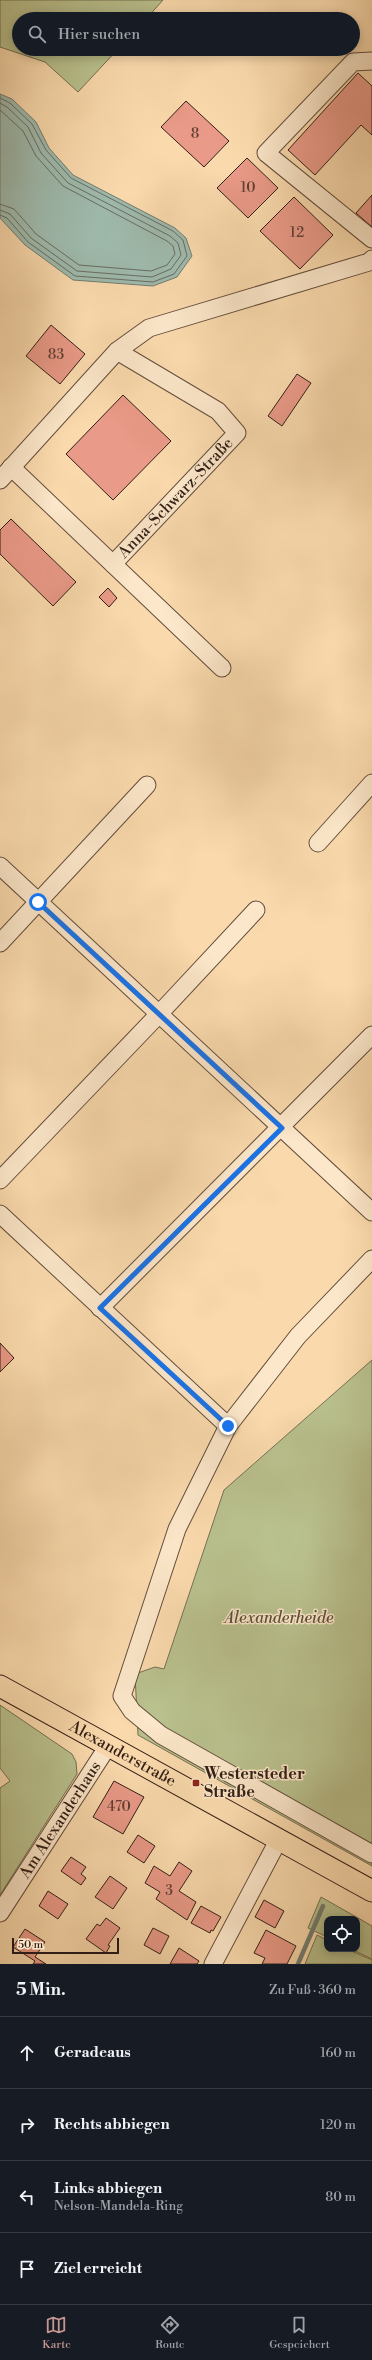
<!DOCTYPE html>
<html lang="de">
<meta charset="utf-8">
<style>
:root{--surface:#171b24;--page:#20242c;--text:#f1f3f6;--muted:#9ea1a6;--line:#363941;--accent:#c59692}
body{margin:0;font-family:"Libre Bodoni",serif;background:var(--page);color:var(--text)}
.controls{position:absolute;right:12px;bottom:12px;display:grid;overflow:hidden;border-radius:8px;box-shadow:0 2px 10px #0003}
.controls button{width:36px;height:36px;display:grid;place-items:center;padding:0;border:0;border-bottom:1px solid var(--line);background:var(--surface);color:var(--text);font:20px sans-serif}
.scale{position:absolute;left:12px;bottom:10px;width:107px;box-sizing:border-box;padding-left:4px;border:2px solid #321e16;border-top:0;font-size:11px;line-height:14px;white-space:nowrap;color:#321e16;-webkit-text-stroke:3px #fce7ca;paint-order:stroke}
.stop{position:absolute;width:12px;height:12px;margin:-9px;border:3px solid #1a73e8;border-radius:50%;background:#fff}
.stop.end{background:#1a73e8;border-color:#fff;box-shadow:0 1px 4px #0008}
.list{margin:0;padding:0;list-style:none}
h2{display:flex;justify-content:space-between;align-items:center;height:52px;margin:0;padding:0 16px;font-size:17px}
h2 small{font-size:13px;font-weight:400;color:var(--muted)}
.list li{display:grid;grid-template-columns:26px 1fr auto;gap:12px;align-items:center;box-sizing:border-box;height:72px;padding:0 16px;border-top:1px solid var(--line)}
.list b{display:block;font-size:15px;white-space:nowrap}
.list p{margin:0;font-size:13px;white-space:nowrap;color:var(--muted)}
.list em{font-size:13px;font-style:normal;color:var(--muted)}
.icon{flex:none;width:22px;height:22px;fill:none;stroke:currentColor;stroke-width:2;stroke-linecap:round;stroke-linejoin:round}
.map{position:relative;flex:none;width:372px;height:1964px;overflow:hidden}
.search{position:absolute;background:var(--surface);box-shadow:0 2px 10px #0003;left:12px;right:12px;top:12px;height:44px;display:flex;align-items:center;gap:10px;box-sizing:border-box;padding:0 14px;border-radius:22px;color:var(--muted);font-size:15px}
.sheet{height:340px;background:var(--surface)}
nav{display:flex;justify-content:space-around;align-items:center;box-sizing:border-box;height:56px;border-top:1px solid var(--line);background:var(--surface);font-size:11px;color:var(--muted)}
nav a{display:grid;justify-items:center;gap:2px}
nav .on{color:var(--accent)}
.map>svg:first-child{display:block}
.green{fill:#b9c18e;stroke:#767052}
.water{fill:#9ebaad;stroke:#737c71}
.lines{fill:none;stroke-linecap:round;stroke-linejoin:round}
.shore{stroke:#686c62;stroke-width:1}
.stream{stroke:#737c71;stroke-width:4.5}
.building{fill:#ea9a88;stroke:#321e16}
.minor-casing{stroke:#644d3c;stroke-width:19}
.major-casing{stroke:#321e16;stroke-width:23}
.minor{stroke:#fce7ca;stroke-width:17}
.major{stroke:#fadaad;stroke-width:21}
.route{stroke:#1a73e8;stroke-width:5}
.poi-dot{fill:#8f2418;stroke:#fce7ca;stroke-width:1.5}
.labels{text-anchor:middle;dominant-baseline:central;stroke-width:3;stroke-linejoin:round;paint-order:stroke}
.number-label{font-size:14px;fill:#603d32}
.street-label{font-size:16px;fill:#321e16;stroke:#fce7ca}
.park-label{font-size:16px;font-style:italic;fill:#5a4f3a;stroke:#fce7ca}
.poi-label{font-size:16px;font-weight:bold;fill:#321e16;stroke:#fce7ca;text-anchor:start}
</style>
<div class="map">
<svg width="372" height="1964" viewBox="0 0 372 1964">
<rect width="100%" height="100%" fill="#fadaad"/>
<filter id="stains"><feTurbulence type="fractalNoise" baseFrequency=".005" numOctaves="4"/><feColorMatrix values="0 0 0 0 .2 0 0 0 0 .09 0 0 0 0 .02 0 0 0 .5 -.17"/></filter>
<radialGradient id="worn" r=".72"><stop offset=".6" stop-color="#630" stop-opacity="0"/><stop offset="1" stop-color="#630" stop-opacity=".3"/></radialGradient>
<g class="green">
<polygon points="0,0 163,0 146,19 19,19 19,49 118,49 78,92 45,62 0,47"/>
<polygon points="372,1360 372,1866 138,1735 135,1674 155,1667 164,1669 224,1490"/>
<polygon points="0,1705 72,1754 76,1762 77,1774 0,1895 0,1788 10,1781 0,1768"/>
<polygon points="321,1897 372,1926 372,1959 351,1949 357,1949 357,1919 327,1919 327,1937 308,1928"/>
<polygon points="317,1935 327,1940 327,1949 347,1949 372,1960 372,1964 305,1964"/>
</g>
<polygon class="water" points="0,94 12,99 36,122 49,148 73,175 175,228 186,238 192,256 177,277 153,286 73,280 25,245 0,218"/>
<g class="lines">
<g class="shore">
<polyline points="0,98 10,103 32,124 46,150 71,178 173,231 183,240 187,256 174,274 153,282 75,276 28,242 7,218 0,215"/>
<polyline points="0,103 7,107 28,127 41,153 68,183 170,236 178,243 181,255 171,269 152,277 77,271 31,238 10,214 0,210"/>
<polyline points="0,110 23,131 36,156 63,186 167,241 173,246 175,254 167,265 151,271 79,265 36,234 14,209 0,204"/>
</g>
<polyline class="stream" points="298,1964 323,1906"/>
</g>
<g class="building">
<polygon points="358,73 372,86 372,135 361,125 315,175 288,150"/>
<polygon points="186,101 229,141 204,167 161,127"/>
<polygon points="247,158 278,188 248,218 217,188"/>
<polygon points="372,195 372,227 356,213"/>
<polygon points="294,197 333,235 300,269 260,231"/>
<polygon points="51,325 85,354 60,384 26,356"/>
<polygon points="297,374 311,383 282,426 268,416"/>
<polygon points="123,395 171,441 113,500 66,454"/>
<polygon points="11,519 76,582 53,606 0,554 0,530"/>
<polygon points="108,588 117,598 109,607 99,597"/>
<polygon points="0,1343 14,1358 0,1372"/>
<polygon points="114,1781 144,1797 123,1834 93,1817"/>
<polygon points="138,1835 155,1846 144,1863 127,1852"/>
<polygon points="71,1857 86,1867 81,1874 86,1878 81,1885 61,1871"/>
<polygon points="179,1862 192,1871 179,1891 196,1902 187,1920 156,1899 160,1892 145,1883 154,1866 170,1876"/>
<polygon points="110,1876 127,1888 113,1909 95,1897"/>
<polygon points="48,1891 68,1904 58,1919 39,1906"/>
<polygon points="264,1900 284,1911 275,1928 255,1917"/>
<polygon points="201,1906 221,1917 213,1931 211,1930 210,1933 191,1923"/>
<polygon points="106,1918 120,1928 108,1945 110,1946 106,1953 86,1939 97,1924 100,1926"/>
<polygon points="153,1928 169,1936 160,1954 144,1945"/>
<polygon points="25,1929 45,1942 35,1957 46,1964 33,1964 35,1961 13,1947"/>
<polygon points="266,1930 296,1946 287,1964 262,1964 265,1958 254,1953"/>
<polygon points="179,1948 199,1961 197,1964 170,1964"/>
</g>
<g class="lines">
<g class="minor-casing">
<g id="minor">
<polyline points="372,61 353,62 266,153 372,239"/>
<polyline points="11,467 222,668"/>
<polyline points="0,480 117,351 149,328 369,262 372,259"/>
<path id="s1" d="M113,564L237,433L218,411L117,351"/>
<polyline points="318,843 372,783"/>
<polyline points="0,866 372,1212"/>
<polyline points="0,943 147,785"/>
<polyline points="0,1180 159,1014 256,910"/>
<polyline points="0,1214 228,1426"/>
<polyline points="372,1259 298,1336 228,1426 177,1529 122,1696 132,1711 161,1735 372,1854"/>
<polyline points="100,1308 372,1035"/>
<path id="s2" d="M0,1913L108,1746"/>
<polyline points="213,1964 279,1839"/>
</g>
</g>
<g class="major-casing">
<g id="major">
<path id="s3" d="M0,1686L372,1891"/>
</g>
</g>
<use href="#minor" class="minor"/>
<use href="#major" class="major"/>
</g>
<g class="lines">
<polyline class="route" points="38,902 282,1128 100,1308 228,1426"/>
</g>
<rect class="poi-dot" x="192" y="1779" width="8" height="8" rx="2"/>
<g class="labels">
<g class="number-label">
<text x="195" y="134">8</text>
<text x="248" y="188">10</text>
<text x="297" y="233">12</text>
<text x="56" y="355">83</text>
<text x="119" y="1807">470</text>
<text x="169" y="1891">3</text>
</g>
<g class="street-label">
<text stroke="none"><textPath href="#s1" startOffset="91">Anna-Schwarz-Straße</textPath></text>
<text stroke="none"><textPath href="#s3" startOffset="140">Alexanderstraße</textPath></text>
<text stroke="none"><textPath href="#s2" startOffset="111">Am Alexanderhaus</textPath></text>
</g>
<g class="park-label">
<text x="279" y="1618">Alexanderheide</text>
</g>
<g class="poi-label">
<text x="204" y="1774">Westersteder<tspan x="204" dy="18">Straße</tspan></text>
</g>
</g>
<rect width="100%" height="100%" filter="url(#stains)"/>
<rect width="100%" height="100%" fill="url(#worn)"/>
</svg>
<div class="controls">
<button><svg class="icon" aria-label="locate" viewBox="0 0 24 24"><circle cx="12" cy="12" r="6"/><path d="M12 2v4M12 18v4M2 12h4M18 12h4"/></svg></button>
</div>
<div class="scale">50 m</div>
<div class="stop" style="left:38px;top:902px"></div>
<div class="stop end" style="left:228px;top:1426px"></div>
<div class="search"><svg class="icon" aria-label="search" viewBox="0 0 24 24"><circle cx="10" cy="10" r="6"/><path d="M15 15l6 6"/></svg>Hier suchen</div>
</div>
<section class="sheet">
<h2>5 Min.<small>Zu Fuß · 360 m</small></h2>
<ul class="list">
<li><svg class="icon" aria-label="ahead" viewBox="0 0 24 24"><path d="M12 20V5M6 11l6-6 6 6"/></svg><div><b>Geradeaus</b></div><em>160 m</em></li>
<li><svg class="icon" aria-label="right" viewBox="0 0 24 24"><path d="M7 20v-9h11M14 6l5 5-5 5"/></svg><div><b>Rechts abbiegen</b></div><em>120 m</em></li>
<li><svg class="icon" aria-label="left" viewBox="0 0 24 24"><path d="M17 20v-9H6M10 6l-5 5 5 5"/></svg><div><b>Links abbiegen</b><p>Nelson-Mandela-Ring</p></div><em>80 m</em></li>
<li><svg class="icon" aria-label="arrive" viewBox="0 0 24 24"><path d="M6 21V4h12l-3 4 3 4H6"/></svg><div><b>Ziel erreicht</b></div></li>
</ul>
</section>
<nav>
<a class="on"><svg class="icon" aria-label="map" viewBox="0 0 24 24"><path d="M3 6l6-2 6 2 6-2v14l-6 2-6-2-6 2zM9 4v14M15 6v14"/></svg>Karte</a>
<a><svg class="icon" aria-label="directions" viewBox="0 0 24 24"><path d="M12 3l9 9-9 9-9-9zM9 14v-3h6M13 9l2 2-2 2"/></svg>Route</a>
<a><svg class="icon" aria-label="saved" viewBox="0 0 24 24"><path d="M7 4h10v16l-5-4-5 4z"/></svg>Gespeichert</a>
</nav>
